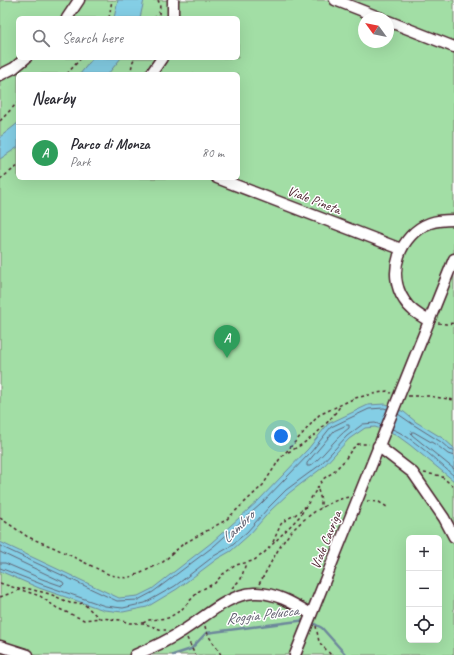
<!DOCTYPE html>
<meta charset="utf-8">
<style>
:root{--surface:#fff;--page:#f2f2f3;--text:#2b2b33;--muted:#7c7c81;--line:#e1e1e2;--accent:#db2777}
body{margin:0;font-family:Caveat,sans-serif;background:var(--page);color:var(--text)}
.controls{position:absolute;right:12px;bottom:12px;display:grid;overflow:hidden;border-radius:6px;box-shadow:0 4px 16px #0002}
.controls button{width:36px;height:36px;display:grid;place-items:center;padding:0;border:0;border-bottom:1px solid var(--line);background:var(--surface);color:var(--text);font:20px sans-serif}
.compass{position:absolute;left:358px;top:12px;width:36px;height:36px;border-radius:50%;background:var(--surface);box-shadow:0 4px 16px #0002;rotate:303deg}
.you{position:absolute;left:281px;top:436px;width:14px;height:14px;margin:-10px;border:3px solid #fff;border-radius:50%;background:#1a73e8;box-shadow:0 0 0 6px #1a73e833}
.badge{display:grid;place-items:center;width:26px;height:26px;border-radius:50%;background:var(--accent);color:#fff;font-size:13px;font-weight:700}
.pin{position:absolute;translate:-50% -33px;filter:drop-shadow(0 1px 2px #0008)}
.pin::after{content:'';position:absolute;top:21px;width:14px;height:12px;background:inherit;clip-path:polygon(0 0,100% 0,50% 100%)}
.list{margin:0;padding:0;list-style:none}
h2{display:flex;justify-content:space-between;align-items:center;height:52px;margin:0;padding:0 16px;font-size:17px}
h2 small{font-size:13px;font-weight:400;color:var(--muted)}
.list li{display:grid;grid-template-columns:26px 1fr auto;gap:12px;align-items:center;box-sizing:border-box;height:56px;padding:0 16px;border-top:1px solid var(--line)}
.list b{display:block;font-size:15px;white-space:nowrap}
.list p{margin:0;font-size:13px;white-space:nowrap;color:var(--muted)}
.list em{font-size:13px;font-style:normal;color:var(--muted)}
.icon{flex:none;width:22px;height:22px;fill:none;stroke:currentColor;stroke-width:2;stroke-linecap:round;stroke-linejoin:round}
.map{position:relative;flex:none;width:454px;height:655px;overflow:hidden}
.search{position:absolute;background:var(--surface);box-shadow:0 4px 16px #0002;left:16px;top:16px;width:224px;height:44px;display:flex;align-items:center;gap:10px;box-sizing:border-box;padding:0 14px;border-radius:6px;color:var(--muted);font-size:15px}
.panel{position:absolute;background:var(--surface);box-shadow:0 4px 16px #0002;left:16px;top:72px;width:224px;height:108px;border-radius:6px}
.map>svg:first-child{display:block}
.green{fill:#a2dea5;stroke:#767e68;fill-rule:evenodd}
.water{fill:#84cee5;stroke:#6d889b}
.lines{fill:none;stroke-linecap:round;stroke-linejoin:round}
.shore{stroke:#616575;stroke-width:1}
.stream{stroke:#6d889b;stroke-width:2.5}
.minor-casing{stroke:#4a1f2b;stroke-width:13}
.path{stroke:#4a1f2b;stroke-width:1.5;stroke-dasharray:3 3;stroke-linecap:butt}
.minor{stroke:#fff;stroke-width:10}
.labels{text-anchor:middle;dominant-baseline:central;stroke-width:3;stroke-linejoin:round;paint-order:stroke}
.street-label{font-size:14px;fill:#4a1f2b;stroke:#fff}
.water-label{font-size:15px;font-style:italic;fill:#5e5c6c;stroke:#fff}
</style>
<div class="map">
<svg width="454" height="655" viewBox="0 0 454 655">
<rect width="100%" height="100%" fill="#fff"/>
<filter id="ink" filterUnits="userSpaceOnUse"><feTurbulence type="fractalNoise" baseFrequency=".025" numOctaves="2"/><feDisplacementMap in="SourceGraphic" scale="8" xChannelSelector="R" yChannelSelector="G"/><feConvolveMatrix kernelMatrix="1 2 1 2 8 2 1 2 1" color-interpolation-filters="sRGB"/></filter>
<g filter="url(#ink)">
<path class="green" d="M0,0H454V655H0ZM18,18H238V58H18ZM364,18H388V42H364ZM18,74H238V178H18ZM409,538H439V640H409Z"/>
<g class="water">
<polygon points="118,0 144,0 140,18 114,18"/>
<polygon points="93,58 121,58 108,74 80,74"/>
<polygon points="18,123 18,147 0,159 0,137"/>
<polygon points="385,404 404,412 416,422 444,439 454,448 454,481 410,445 395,434 375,427 365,428 349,439 322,468 289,493 271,510 250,534 231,551 217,559 177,589 147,607 123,612 104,610 39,588 0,571 0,542 119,598 138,596 152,589 211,543 258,501 308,449 328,424 368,405"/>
</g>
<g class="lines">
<g class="shore">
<polyline points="398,414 414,425 441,442 450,450 454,451"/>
<path d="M347,425H349V428C334,439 325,455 310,466H307V463L334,431Z"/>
<path d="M392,429C410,435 439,463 454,476"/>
<polyline points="454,456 448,454 438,446 414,432 411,432 412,435 454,469"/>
<polyline points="0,546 117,601 138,600 153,592 214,546 261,504 311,452 331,427 369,409 384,408 387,409"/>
<polyline points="0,552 63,582 64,584 62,586 42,579 5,563 0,563"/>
<polyline points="0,568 41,584 105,606 123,608 145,603 175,586 214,556 228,548 247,532 269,507 286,490 320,465 347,436 363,424 375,423 381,425"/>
</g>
<g class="stream">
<polyline points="311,622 322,628 346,655"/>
<polyline points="173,655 191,649 206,633 306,620"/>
</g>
<g class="minor-casing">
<g id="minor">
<polyline points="173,0 173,18"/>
<polyline points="335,0 381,18"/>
<polyline points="67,18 79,0"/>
<polyline points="388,21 454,47"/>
<polyline points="151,74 162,58"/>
<polyline points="0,75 14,68 26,58"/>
<polyline points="217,178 401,249"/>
<path d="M429,321C419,315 410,310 404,300C386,273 400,234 430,223C438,220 446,220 454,220"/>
<polyline points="378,446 413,473 444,518 454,537"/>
<polyline points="0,646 28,655"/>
<path d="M135,655C152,648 169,640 184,630C205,617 229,594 254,593C275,592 293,603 311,614"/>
<polyline points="295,655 454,259"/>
</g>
</g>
<g class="path">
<polyline points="109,18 112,0"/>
<polyline points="154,18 159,14 160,5 158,0"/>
<polyline points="67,74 81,58"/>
<polyline points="130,74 133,61 135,58"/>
<polyline points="0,121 18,102"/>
<polyline points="0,179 18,166"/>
<polyline points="438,323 446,324 454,323"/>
<polyline points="408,396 429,396 454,400"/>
<path d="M288,452C310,442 327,425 341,405"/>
<polyline points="424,473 441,476 454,487"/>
<polyline points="318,490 321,500 321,508"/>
<polyline points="367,501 379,502 387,507"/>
<polyline points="0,518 28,537 55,548 110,575 127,578 141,573 163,562 183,544 226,520 263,485 279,460 319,415 355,398 387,391 391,393"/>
<polyline points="273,542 281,524 287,519 295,515 306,506"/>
<polyline points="0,583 40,596 57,608 84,620 100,618 120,620 129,623 143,623 162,630 166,630"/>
<path d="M259,584C267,571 273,557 282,544C295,523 325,501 349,497"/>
<polyline points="232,588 241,579 246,563"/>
<polyline points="0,597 25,588 50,594 70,603 78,604 83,603 99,618"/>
<polyline points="143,623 149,620 168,618 175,614 182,609 199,591 215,583 223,574 236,565 253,561 264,553 300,516 323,479 332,473 344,461 352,449 358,444 369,444"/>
<path d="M205,626C207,637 216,645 221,655"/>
<polyline points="316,626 319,642 331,655"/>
<polyline points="187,638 195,655"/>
</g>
<use href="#minor" class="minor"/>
</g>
</g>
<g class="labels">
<g class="street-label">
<text transform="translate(314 200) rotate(21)">Viale Pineta</text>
<text transform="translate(326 540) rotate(-68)">Viale Cavriga</text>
</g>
<g class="water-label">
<text transform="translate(238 527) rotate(-44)">Lambro</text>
<text transform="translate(262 615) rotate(-7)">Roggia Pelucca</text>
</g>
</g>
</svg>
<div class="controls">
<button>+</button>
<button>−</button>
<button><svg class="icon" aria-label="locate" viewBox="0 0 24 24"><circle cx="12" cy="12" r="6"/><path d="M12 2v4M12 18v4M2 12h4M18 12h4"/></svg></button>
</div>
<svg class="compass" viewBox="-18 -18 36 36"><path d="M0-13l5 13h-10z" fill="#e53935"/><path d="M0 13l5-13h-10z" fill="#7c7c81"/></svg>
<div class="you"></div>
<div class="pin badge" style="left:227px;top:358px;background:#2e9e5b">A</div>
<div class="search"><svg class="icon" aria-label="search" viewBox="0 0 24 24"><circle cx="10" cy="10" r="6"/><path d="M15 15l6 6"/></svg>Search here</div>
<section class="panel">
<h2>Nearby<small></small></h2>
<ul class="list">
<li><span class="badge" style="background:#2e9e5b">A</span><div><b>Parco di Monza</b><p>Park</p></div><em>80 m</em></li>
</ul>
</section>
</div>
